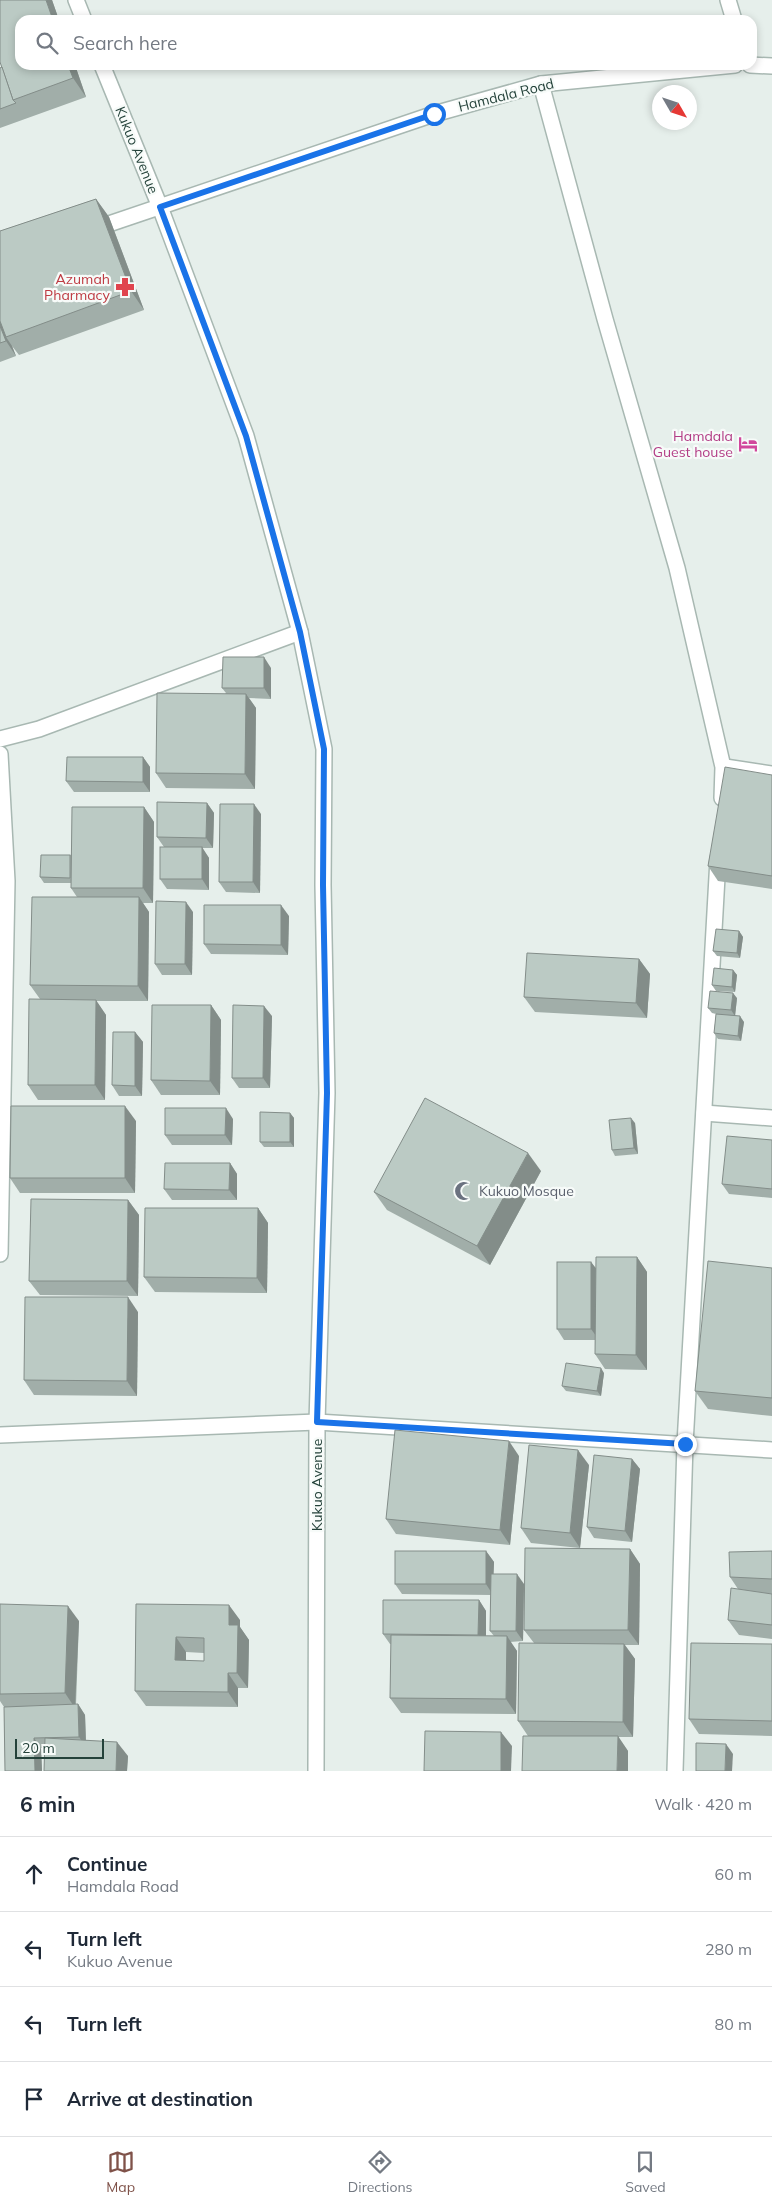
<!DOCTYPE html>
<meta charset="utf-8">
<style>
:root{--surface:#fff;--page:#f2f2f3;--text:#1f2937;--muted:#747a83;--line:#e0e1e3;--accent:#7f5249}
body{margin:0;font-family:Mulish,sans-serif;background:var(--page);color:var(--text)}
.compass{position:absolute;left:652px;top:85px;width:45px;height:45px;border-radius:50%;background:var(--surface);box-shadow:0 2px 8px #0003;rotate:129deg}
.scale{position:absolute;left:15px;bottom:12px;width:89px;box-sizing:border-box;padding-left:5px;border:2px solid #24423a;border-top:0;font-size:14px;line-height:18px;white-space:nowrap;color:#24423a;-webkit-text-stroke:4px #f7fbf9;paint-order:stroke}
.stop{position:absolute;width:15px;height:15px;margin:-11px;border:4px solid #1a73e8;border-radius:50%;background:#fff}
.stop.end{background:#1a73e8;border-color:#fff;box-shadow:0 1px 5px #0008}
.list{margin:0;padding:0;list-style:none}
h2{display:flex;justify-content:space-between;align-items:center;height:65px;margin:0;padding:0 20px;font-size:21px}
h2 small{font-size:16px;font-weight:400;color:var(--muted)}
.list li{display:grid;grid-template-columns:32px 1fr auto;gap:15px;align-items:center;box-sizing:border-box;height:75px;padding:0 20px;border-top:1px solid var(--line)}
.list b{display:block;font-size:19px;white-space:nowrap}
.list p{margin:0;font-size:16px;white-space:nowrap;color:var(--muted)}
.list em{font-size:16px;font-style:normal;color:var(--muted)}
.icon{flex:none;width:28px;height:28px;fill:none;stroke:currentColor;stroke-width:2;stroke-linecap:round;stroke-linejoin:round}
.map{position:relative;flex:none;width:772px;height:1771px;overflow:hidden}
.search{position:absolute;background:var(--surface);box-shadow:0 2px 8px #0003;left:15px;right:15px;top:15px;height:55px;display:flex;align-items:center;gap:12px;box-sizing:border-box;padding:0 18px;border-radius:15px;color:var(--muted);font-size:19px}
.sheet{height:365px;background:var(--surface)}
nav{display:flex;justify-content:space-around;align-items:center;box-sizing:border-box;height:70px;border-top:1px solid var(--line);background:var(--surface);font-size:14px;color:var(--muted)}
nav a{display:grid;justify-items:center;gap:2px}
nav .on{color:var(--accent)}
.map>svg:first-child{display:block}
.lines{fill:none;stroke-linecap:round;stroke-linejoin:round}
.minor-casing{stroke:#a8b8b2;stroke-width:18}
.minor{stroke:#fff;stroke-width:15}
.wall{fill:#a1aea9;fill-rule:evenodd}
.shaded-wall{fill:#838d89}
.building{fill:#bbcac4;stroke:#838d89;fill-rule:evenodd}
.route{stroke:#1a73e8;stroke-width:6}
.labels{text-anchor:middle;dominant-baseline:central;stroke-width:4.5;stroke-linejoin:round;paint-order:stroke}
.street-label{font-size:14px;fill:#24423a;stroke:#f7fbf9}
.health-label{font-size:14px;fill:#be3a42;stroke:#f7fbf9;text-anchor:end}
.hotel-label{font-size:14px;fill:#b23c85;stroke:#f7fbf9;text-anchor:end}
.worship-label{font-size:14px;fill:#5b616d;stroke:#f7fbf9;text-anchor:start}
</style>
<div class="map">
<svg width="772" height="1771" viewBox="0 0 772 1771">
<rect width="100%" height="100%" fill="#e6efeb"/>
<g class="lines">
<g class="minor-casing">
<g id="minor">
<polyline points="76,0 84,20"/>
<polyline points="728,0 734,20"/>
<polyline points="102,65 160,207 246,436 300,632 324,749 323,885 327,1093 317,1422 316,1771"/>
<polyline points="750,65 772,66"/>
<polyline points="541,84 605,319 677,568 723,767 722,798"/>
<polyline points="94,229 434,114 541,84 735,65"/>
<polyline points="0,739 39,729 300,632"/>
<polyline points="0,754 7,881 0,1254"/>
<polyline points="725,767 772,774"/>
<polyline points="704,1113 772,1118"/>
<polyline points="0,1435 317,1422 772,1450"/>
<polyline points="675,1771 685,1444 718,859"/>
</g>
</g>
<use href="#minor" class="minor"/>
</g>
<g class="wall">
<polygon points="0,0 52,0 59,20 20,20 20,65 75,65 86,97 0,128 0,68 2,67 0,62"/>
<polygon points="96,199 109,217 144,310 19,355 12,346 16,356 0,362 0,231"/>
<polygon points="271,668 271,699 249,698 256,708 255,789 166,788 156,773 226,693 222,688"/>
<polygon points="143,757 150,767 150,792 74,792 66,781"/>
<polygon points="772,775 772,889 718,881 708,866"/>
<polygon points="207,803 214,813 213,848 202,848 209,858 209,890 167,889 160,879 164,847 157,837"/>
<polygon points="144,807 154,822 153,903 143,903 149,912 148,1001 96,1001 106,1015 105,1100 38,1100 28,1085 40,999 30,985 77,897 71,888 71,883 44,883 40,877 70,855"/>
<polygon points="261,814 260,893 226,892 219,882"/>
<polygon points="193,912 192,975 162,975 155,964"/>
<polygon points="289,916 288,955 211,954 204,944"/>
<polygon points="739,931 743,937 740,958 717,956 713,951"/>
<polygon points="639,959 650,974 647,1018 535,1012 524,997"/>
<polygon points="733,970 737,975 735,992 716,991 712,985"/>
<polygon points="737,998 735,1016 744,1022 741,1041 718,1039 714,1033 716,1014 712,1013 708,1008"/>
<polygon points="211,1005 221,1020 220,1095 161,1095 151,1080"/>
<polygon points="272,1016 270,1088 239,1088 232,1078"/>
<polygon points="135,1032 143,1042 142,1096 119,1096 112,1085"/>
<polygon points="290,1113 294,1118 294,1147 264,1147 260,1142"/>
<polygon points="233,1119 232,1145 172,1145 165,1135"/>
<polygon points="136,1121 135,1193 20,1193 10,1178"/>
<polygon points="635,1123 638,1154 615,1156 612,1150"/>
<polygon points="772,1140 772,1198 729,1194 722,1184"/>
<polygon points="230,1163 237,1174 237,1200 172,1200 164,1189"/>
<polygon points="541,1171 490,1265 387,1210 374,1192"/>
<polygon points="128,1200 139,1215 138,1296 40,1295 29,1281"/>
<polygon points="258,1208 268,1223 267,1293 155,1292 144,1277"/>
<polygon points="637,1257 647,1272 647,1370 605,1369 595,1354 595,1340 564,1340 557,1329 591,1262 595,1268"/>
<polygon points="772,1268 772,1416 708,1409 695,1391"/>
<polygon points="138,1312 137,1396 34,1395 24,1380"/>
<polygon points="604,1373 601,1396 566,1391 562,1386"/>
<polygon points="519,1456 510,1545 396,1534 386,1519"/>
<polygon points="632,1459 640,1469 632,1542 594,1538 587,1527"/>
<polygon points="589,1465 580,1548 531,1543 521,1528"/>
<polygon points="630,1549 640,1564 639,1645 625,1645 635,1659 633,1737 618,1737 628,1751 528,1736 518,1721 534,1643 524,1630"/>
<polygon points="486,1551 494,1562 493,1574 524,1584 523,1641 510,1642 517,1651 516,1714 401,1713 390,1698 391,1644 390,1644 383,1634 479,1600 486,1611 486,1636 494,1636 490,1631 491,1595 402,1594 395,1584"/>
<polygon points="772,1551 772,1594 767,1593 772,1594 772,1639 739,1635 728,1620 738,1589 730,1577"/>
<polygon points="0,1604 79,1621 76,1705 78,1704 85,1715 86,1740 128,1756 127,1771 44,1771 45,1748 41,1748 42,1771 5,1771 4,1707 0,1701"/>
<path d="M136,1604L240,1620V1627L249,1640L248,1688H238V1707L146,1706L135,1691ZM186,1652L204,1653V1661H186Z"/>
<polygon points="772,1644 772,1736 699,1734 689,1719"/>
</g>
<g class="shaded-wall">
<polygon points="46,0 52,0 59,20 53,20"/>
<polygon points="68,65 75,65 86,97 73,78"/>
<polygon points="96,199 109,217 144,310 131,291"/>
<polygon points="0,311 6,337 12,346 16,356 6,341 0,326"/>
<polygon points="264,657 271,668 271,699 264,688"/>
<polygon points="246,694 256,708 255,789 245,774"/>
<polygon points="143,757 150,767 150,792 143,782"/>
<polygon points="207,803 214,813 213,848 206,838"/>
<polygon points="254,804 261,814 260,893 253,882"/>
<polygon points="144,807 154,822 153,903 143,888"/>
<polygon points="202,847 209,858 209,890 202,879"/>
<polygon points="139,897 149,912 148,1001 138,986"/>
<polygon points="186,902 193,912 192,975 185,964"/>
<polygon points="281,905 289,916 288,955 281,945"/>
<polygon points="739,931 743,937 740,958 737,953"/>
<polygon points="639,959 650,974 647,1018 636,1003"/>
<polygon points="733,970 737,975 735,992 732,987"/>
<polygon points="733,993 737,998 735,1016 731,1010"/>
<polygon points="96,1000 106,1015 105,1100 95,1085"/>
<polygon points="211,1005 221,1020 220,1095 210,1081"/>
<polygon points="264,1006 272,1016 270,1088 263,1078"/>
<polygon points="740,1016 744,1022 741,1041 738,1036"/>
<polygon points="135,1032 143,1042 142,1096 135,1086"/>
<polygon points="125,1106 136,1121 135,1193 125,1178"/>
<polygon points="226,1108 233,1119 232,1145 225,1135"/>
<polygon points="290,1113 294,1118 294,1147 290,1142"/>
<polygon points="631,1118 635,1123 638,1154 634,1148"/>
<polygon points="528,1153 541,1171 490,1265 477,1246"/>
<polygon points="230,1163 237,1174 237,1200 229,1190"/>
<polygon points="128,1200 139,1215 138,1296 127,1281"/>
<polygon points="258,1208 268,1223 267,1293 257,1278"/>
<polygon points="637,1257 647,1272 647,1370 636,1355"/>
<polygon points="591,1262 599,1272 599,1340 591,1329"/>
<polygon points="128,1297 138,1312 137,1396 127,1381"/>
<polygon points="601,1368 604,1373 601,1396 597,1391"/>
<polygon points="509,1441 519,1456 510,1545 500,1530"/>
<polygon points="578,1450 589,1465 580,1548 570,1533"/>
<polygon points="632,1459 640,1469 632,1542 625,1531"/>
<polygon points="630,1549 640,1564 639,1645 628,1630"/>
<polygon points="486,1551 494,1562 493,1595 486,1584"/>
<polygon points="517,1574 524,1584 523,1641 516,1631"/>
<polygon points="479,1600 486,1611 486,1645 478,1635"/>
<polygon points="229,1605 240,1620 240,1627 249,1640 248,1688 237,1673 229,1625"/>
<polygon points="68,1606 79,1621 75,1708 65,1693"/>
<polygon points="507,1636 517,1651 516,1714 506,1699"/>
<polygon points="176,1637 186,1652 186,1675 175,1660"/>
<polygon points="624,1644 635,1659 633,1737 623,1722"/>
<polygon points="228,1673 238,1688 238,1707 228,1692"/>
<polygon points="78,1704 85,1715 86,1747 79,1737"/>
<polygon points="501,1732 512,1746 511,1771 501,1771"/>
<polygon points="618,1736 628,1751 628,1771 617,1771"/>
<polygon points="34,1738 41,1748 42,1771 35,1771"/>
<polygon points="117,1742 128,1756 127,1771 116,1771"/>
<polygon points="726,1744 733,1754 732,1771 725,1771"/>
</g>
<g class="building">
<polygon points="0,0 46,0 53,20 20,20 20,65 68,65 73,78 13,100 0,62"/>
<polygon points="2,67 13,100 16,103 0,109 0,68"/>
<polygon points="96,199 131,291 6,337 0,321 0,231"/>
<polygon points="0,326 6,341 0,343"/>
<polygon points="223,657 264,657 264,688 222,688"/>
<polygon points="157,693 246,694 245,774 156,773"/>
<polygon points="67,757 143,757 143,782 66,781"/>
<polygon points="725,767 772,775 772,876 708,866"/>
<polygon points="157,802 207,803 206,838 157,837"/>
<polygon points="220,804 254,804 253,882 219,882"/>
<polygon points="72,807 144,807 143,888 71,888"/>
<rect x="160" y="847" width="42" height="32"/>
<polygon points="41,855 70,855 70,878 40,877"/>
<polygon points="32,897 139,897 138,986 30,985"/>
<polygon points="156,901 186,902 185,964 155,964"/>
<polygon points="204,905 281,905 281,945 204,944"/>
<polygon points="716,929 739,931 737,953 713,951"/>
<polygon points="527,953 639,959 636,1003 524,997"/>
<polygon points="714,968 733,970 732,987 712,985"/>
<polygon points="710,991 733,993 731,1010 708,1008"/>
<polygon points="29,999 96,1000 95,1085 28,1085"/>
<polygon points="152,1005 211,1005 210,1081 151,1080"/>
<polygon points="233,1005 264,1006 263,1078 232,1078"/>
<polygon points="716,1014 740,1016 738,1036 714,1033"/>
<polygon points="113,1032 135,1032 135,1086 112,1085"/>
<polygon points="425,1098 528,1153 477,1246 374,1192"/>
<polygon points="11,1106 125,1106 125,1178 10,1178"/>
<polygon points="165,1108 226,1108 225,1135 165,1135"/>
<polygon points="260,1112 290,1113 290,1142 260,1142"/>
<polygon points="631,1118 634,1148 612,1150 609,1120"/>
<polygon points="727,1136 772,1140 772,1189 722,1184"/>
<polygon points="165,1163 230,1163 229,1190 164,1189"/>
<polygon points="31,1199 128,1200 127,1281 29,1281"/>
<polygon points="145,1208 258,1208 257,1278 144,1277"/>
<polygon points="596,1257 637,1257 636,1355 595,1354"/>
<polygon points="708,1261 772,1268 772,1398 695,1391"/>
<rect x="557" y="1262" width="34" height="67"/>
<polygon points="25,1297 128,1297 127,1381 24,1380"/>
<polygon points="566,1363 601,1368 597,1391 562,1386"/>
<polygon points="395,1430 509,1441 500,1530 386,1519"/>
<polygon points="529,1445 578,1450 570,1533 521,1528"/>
<polygon points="594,1455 632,1459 625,1531 587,1527"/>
<polygon points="525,1548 630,1549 628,1630 524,1630"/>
<rect x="395" y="1551" width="91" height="33"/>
<polygon points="772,1551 772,1579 730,1577 729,1552"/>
<polygon points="491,1574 517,1574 516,1631 490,1631"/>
<polygon points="731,1588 772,1594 772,1625 728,1620"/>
<polygon points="383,1600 479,1600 478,1635 383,1634"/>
<polygon points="0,1604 68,1606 65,1693 0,1694"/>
<path d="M136,1604L229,1605V1625H238L237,1673H228V1692L135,1691ZM176,1637L204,1638V1661L175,1660Z"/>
<polygon points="391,1635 507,1636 506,1699 390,1698"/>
<polygon points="519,1643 624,1644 623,1722 518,1721"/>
<polygon points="691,1643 772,1644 772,1721 689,1719"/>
<polygon points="78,1704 79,1737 34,1738 35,1771 5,1771 4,1707"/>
<polygon points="425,1731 501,1732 501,1771 424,1771"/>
<polygon points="523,1736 618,1736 617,1771 522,1771"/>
<polygon points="45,1738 117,1742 116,1771 44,1771"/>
<polygon points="696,1743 726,1744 725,1771 696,1771"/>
</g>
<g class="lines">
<polyline class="route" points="434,114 160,207 246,436 300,632 324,749 323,885 327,1093 317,1422 685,1444"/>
</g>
<defs>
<g id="pharmacy-bare" transform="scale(1.5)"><path d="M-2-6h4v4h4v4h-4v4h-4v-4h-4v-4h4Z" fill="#e0444e" stroke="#f7fbf9" stroke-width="2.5" paint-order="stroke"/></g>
<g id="hotel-bare" transform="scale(1.5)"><path d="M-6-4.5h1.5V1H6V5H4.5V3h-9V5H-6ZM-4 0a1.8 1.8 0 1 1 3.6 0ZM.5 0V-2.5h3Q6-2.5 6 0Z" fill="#d1479c" stroke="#f7fbf9" stroke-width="2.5" paint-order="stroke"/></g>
<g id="mosque-bare" transform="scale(1.5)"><path d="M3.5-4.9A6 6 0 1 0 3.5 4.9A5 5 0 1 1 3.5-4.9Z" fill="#6b7280" stroke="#f7fbf9" stroke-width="2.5" paint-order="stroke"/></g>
</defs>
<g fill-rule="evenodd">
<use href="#pharmacy-bare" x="125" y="287"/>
<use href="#hotel-bare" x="748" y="444"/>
<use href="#mosque-bare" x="464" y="1191"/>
</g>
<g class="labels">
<g class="street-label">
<text transform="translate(506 95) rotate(-14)">Hamdala Road</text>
<text transform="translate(137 150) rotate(68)">Kukuo Avenue</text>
<text transform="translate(317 1485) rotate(-90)">Kukuo Avenue</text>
</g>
<g class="health-label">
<text x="110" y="279">Azumah<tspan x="110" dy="16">Pharmacy</tspan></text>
</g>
<g class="hotel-label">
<text x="733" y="436">Hamdala<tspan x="733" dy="16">Guest house</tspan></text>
</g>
<g class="worship-label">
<text x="479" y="1191">Kukuo Mosque</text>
</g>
</g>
</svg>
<svg class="compass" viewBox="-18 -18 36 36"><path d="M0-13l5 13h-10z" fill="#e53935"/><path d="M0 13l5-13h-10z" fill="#747a83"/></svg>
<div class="scale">20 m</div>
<div class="stop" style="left:434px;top:114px"></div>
<div class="stop end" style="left:685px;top:1444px"></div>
<div class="search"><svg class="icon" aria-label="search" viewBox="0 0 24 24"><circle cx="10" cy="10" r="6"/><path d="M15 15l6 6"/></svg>Search here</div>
</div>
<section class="sheet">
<h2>6 min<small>Walk · 420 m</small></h2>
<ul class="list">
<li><svg class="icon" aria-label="ahead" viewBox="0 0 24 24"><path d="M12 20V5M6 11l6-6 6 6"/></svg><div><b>Continue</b><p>Hamdala Road</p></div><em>60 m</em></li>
<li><svg class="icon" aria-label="left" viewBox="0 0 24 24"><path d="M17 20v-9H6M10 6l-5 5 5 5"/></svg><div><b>Turn left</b><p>Kukuo Avenue</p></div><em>280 m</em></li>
<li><svg class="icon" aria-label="left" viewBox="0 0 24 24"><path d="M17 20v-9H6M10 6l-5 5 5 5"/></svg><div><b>Turn left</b></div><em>80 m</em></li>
<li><svg class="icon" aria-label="arrive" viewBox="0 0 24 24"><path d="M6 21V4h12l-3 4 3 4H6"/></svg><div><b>Arrive at destination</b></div></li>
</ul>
</section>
<nav>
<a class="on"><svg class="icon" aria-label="map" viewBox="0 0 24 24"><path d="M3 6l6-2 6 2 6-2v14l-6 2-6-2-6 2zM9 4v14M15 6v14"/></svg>Map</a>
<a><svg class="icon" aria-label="directions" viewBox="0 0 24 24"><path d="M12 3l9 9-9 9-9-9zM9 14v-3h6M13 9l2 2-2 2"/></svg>Directions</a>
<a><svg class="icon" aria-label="saved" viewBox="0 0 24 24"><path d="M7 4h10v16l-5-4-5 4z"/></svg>Saved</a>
</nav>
